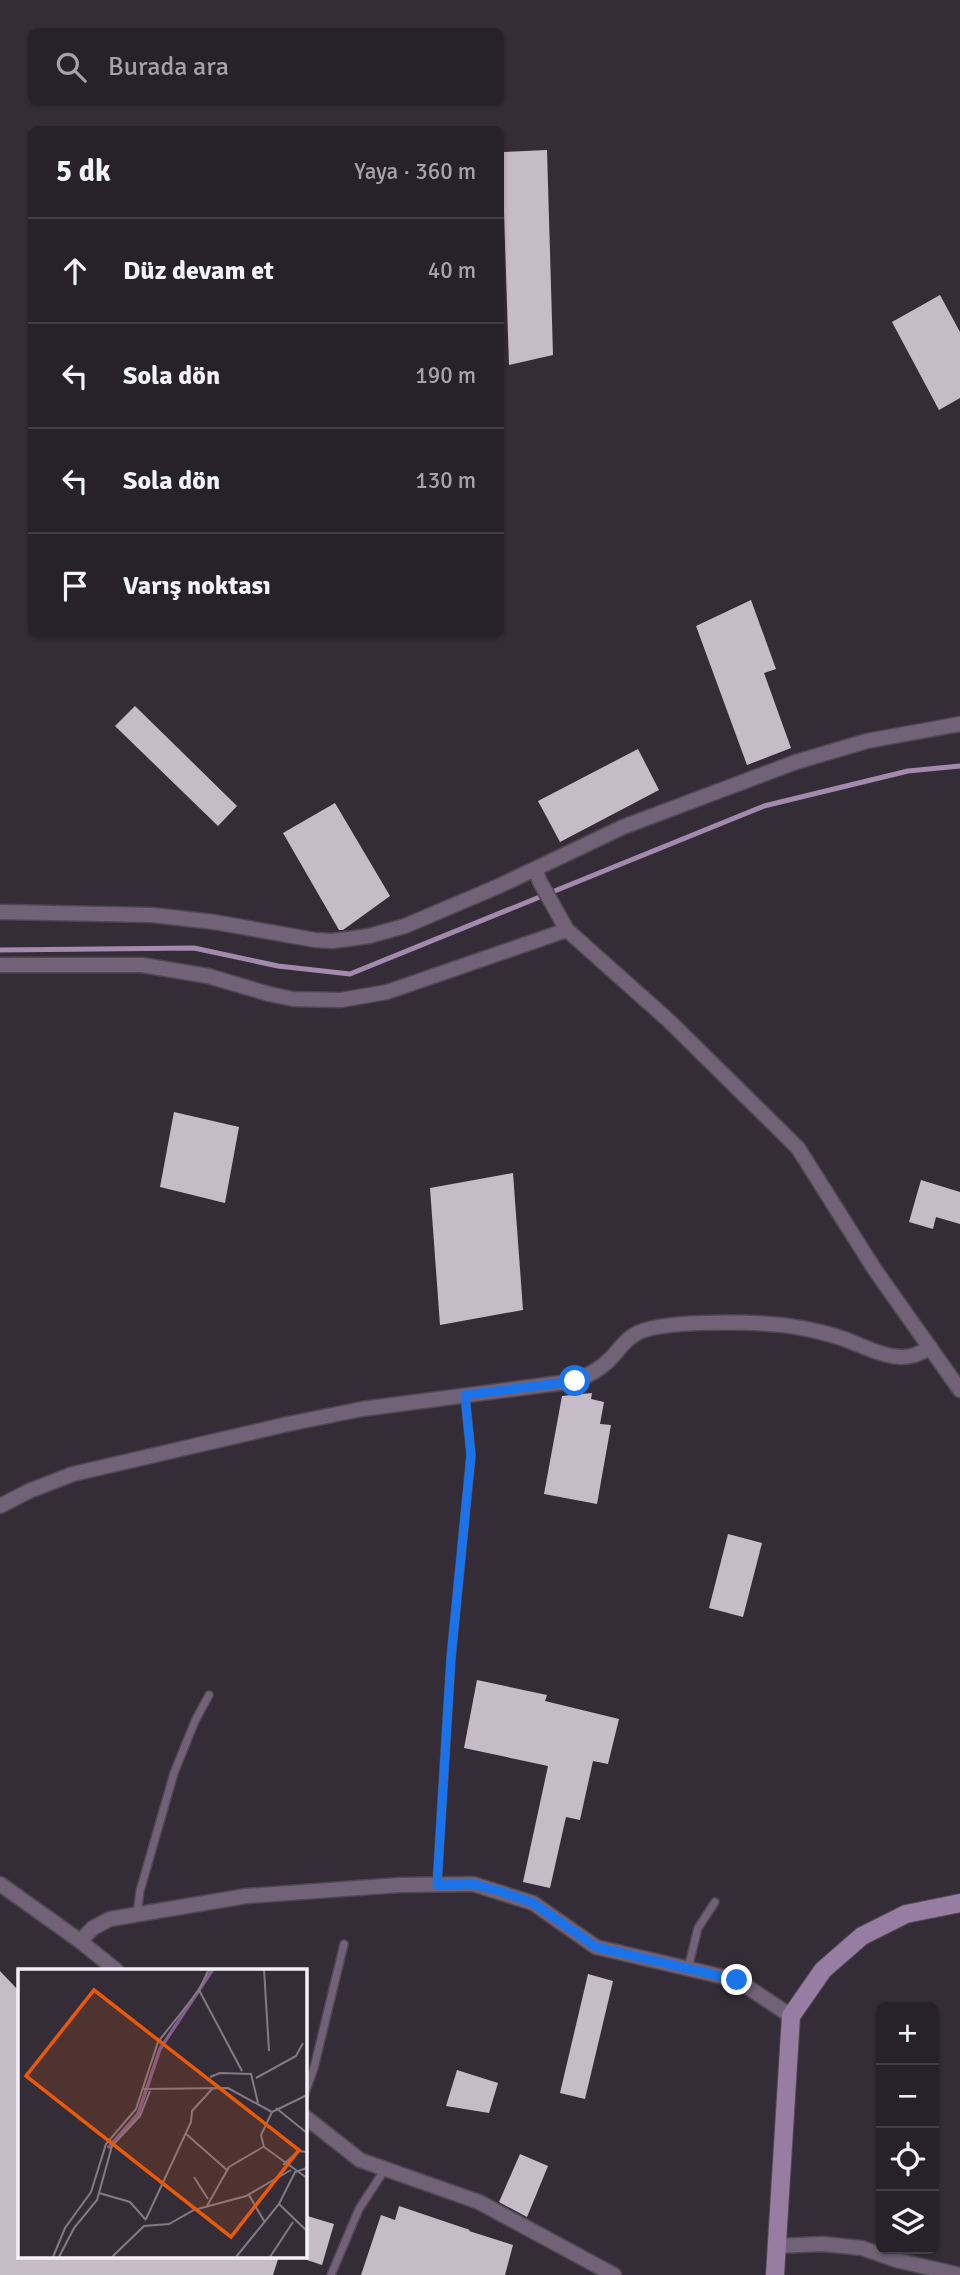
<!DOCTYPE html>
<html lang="tr">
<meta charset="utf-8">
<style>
:root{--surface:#272229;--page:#2f2a31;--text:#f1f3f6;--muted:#a4a4a8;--line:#433f46}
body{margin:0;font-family:Signika,sans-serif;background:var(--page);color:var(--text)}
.controls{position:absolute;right:21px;bottom:21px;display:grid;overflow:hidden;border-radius:10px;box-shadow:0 2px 5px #0004}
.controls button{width:63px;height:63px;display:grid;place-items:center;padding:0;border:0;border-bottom:2px solid var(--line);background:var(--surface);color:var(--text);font:35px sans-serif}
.stop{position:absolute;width:21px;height:21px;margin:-16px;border:5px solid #1a73e8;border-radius:50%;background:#fff}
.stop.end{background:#1a73e8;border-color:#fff;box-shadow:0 2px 7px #0008}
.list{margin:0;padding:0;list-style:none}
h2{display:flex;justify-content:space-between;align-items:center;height:91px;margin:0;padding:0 28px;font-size:30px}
h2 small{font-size:23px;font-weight:400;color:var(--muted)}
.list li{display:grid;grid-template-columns:46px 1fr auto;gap:21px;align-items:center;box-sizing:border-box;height:105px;padding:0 28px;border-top:2px solid var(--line)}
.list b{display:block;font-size:26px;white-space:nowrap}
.list em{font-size:23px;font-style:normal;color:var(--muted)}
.icon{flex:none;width:38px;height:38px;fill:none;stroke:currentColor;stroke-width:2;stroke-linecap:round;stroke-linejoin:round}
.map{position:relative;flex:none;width:960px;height:2275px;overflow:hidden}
.search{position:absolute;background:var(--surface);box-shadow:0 2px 5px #0004;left:28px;top:28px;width:476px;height:77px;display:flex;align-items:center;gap:18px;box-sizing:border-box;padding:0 24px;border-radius:10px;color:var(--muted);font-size:26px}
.panel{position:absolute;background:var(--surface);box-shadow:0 2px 5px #0004;left:28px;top:126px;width:476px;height:511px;border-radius:10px}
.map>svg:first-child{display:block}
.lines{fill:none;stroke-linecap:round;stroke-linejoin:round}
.stream{stroke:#a489ae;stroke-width:5}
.building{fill:#c5bcc8}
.lane-casing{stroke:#4f4852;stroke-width:10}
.street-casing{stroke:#4f4852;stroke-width:17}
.secondary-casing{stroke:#4f4852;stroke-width:20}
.lane{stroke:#726278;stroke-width:7}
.street{stroke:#726278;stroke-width:14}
.secondary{stroke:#977da1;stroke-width:18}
.route{stroke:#1a73e8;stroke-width:9}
.inset-river{fill:none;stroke:#815c8f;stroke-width:3.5}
.inset-road{fill:none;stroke:#827b84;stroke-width:2}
.view{fill:#e8590c;fill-opacity:0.15;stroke:#e8590c;stroke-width:3.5}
.inset-edge{fill:none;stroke:#f6f1f8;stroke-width:3.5}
</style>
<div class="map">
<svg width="960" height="2275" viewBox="0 0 960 2275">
<rect width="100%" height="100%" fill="#342d37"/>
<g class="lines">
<polyline class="stream" points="0,950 194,948 278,966 350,974 764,806 908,771 960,766"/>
</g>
<g class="building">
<polygon points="547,150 553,355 509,365 502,152"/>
<polygon points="940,295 960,332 960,398 939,410 892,322"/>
<polygon points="751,600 776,669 764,673 791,748 747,765 696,626"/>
<polygon points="135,706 237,806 218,826 115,726"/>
<polygon points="638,749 659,790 560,842 538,801"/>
<polygon points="335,803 390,896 343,930 339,930 283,833"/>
<polygon points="174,1112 239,1127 225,1203 160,1187"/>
<polygon points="513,1173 523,1310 440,1325 430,1188"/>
<polygon points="921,1180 960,1192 960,1224 936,1217 933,1229 909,1222"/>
<polygon points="592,1393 591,1399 604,1402 600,1424 611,1425 597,1504 544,1494 562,1396"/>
<polygon points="728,1534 762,1543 743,1617 709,1608"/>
<polygon points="477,1680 547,1695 545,1701 619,1719 608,1764 593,1761 580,1820 566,1817 550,1888 523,1882 548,1766 464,1748"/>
<polygon points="0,1971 19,1991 19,2256 279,2256 273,2275 0,2275"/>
<polygon points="588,1974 613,1981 585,2099 560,2093"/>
<polygon points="457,2070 498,2083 489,2113 446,2106"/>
<polygon points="520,2154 548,2166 527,2217 499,2202"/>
<polygon points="399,2206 470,2230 469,2231 513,2245 505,2275 361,2275 381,2215 395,2220"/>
<polygon points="304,2215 334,2224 322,2265 304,2259"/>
</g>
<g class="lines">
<g class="lane-casing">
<g id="lane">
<polyline points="437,1885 451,1658 471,1455 465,1396"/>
<polyline points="137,1914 140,1891 174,1773 195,1721 209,1695"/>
<polyline points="688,1968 698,1928 715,1902"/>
<polyline points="304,2096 314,2068 344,1944"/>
<polyline points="331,2275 359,2209 385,2169"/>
</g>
</g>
<g class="street-casing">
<g id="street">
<polyline points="535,869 540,882 567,930 667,1019 798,1148 875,1270 960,1390"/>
<polyline points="0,912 152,915 214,922 315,940 333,941 369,936 405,926 499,886 623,827 796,762 867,741 960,724"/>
<polyline points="0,965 142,965 208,976 269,994 293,999 341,1000 387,992 567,930"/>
<path d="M0,1506L29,1491L73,1474L288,1424L362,1409L575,1381C589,1375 601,1369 611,1358C619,1350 624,1341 634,1335C656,1319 753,1322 782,1325C799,1327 818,1331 835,1336C867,1345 899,1371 930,1347"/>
<polyline points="0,1884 80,1941 116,1970"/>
<polyline points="80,1941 93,1928 110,1919 246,1896 400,1885 473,1884 533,1903 596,1947 737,1980 791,2016"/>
<polyline points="304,2116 360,2160 479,2202 614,2275"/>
<polyline points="777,2246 822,2244 862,2248 896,2260 960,2275"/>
</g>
</g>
<g class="secondary-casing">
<polyline id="secondary" points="775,2275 791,2016 823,1970 862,1936 906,1914 960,1903"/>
</g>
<use href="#lane" class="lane"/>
<use href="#street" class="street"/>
<use href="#secondary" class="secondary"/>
</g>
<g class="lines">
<polyline class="route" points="575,1381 465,1395 471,1455 451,1658 437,1885 474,1884 502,1892 533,1903 596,1947 737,1980"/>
</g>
<g transform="translate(18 1969)">
<rect width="289" height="289" fill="#342d37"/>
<path class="inset-river" d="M90,179L120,145L142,80L195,0"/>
<path class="inset-road" d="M191,0L181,21L224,102M246,0L251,82M192,108L202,104L233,105L240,134M238,109L278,87L285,74M124,120L210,119L254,143M289,126L254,143L243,166L246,178L289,209M258,139L289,164M167,164L209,201M265,196L280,182L289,183M176,208L190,230M81,224L112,233L128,251M231,226L246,252M261,235L289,262M189,237L211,198L245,178M128,250L173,153L174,142L195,119M35,288L47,259L73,223L88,175L118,140L140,73L181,21M41,288L56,259L79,231L94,177L122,147L132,122M94,288L126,257L151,255L176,241L228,227L273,201M218,288L261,235L277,203L289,199M252,288L275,253"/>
<path class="view" d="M76,21L281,181L213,268L8,107Z"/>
<rect width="289" height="289" class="inset-edge"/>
</g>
</svg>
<div class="controls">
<button>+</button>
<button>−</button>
<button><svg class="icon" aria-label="locate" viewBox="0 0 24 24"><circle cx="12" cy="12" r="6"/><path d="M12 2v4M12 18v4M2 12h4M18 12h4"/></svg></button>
<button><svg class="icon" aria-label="layers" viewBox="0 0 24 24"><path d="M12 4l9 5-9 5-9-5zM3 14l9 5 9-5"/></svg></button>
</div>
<div class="stop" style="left:575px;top:1381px"></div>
<div class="stop end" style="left:737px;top:1980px"></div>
<div class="search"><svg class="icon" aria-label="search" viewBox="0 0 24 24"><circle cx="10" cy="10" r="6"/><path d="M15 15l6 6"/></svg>Burada ara</div>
<section class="panel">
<h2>5 dk<small>Yaya · 360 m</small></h2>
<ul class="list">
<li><svg class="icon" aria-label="ahead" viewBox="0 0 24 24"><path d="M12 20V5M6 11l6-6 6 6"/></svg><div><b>Düz devam et</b></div><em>40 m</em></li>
<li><svg class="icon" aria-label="left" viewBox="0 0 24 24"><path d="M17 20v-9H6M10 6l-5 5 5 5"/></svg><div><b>Sola dön</b></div><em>190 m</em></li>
<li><svg class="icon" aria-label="left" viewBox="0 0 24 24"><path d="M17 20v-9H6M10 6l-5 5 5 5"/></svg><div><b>Sola dön</b></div><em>130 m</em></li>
<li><svg class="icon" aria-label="arrive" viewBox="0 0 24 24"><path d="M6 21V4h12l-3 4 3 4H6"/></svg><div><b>Varış noktası</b></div></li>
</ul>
</section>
</div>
